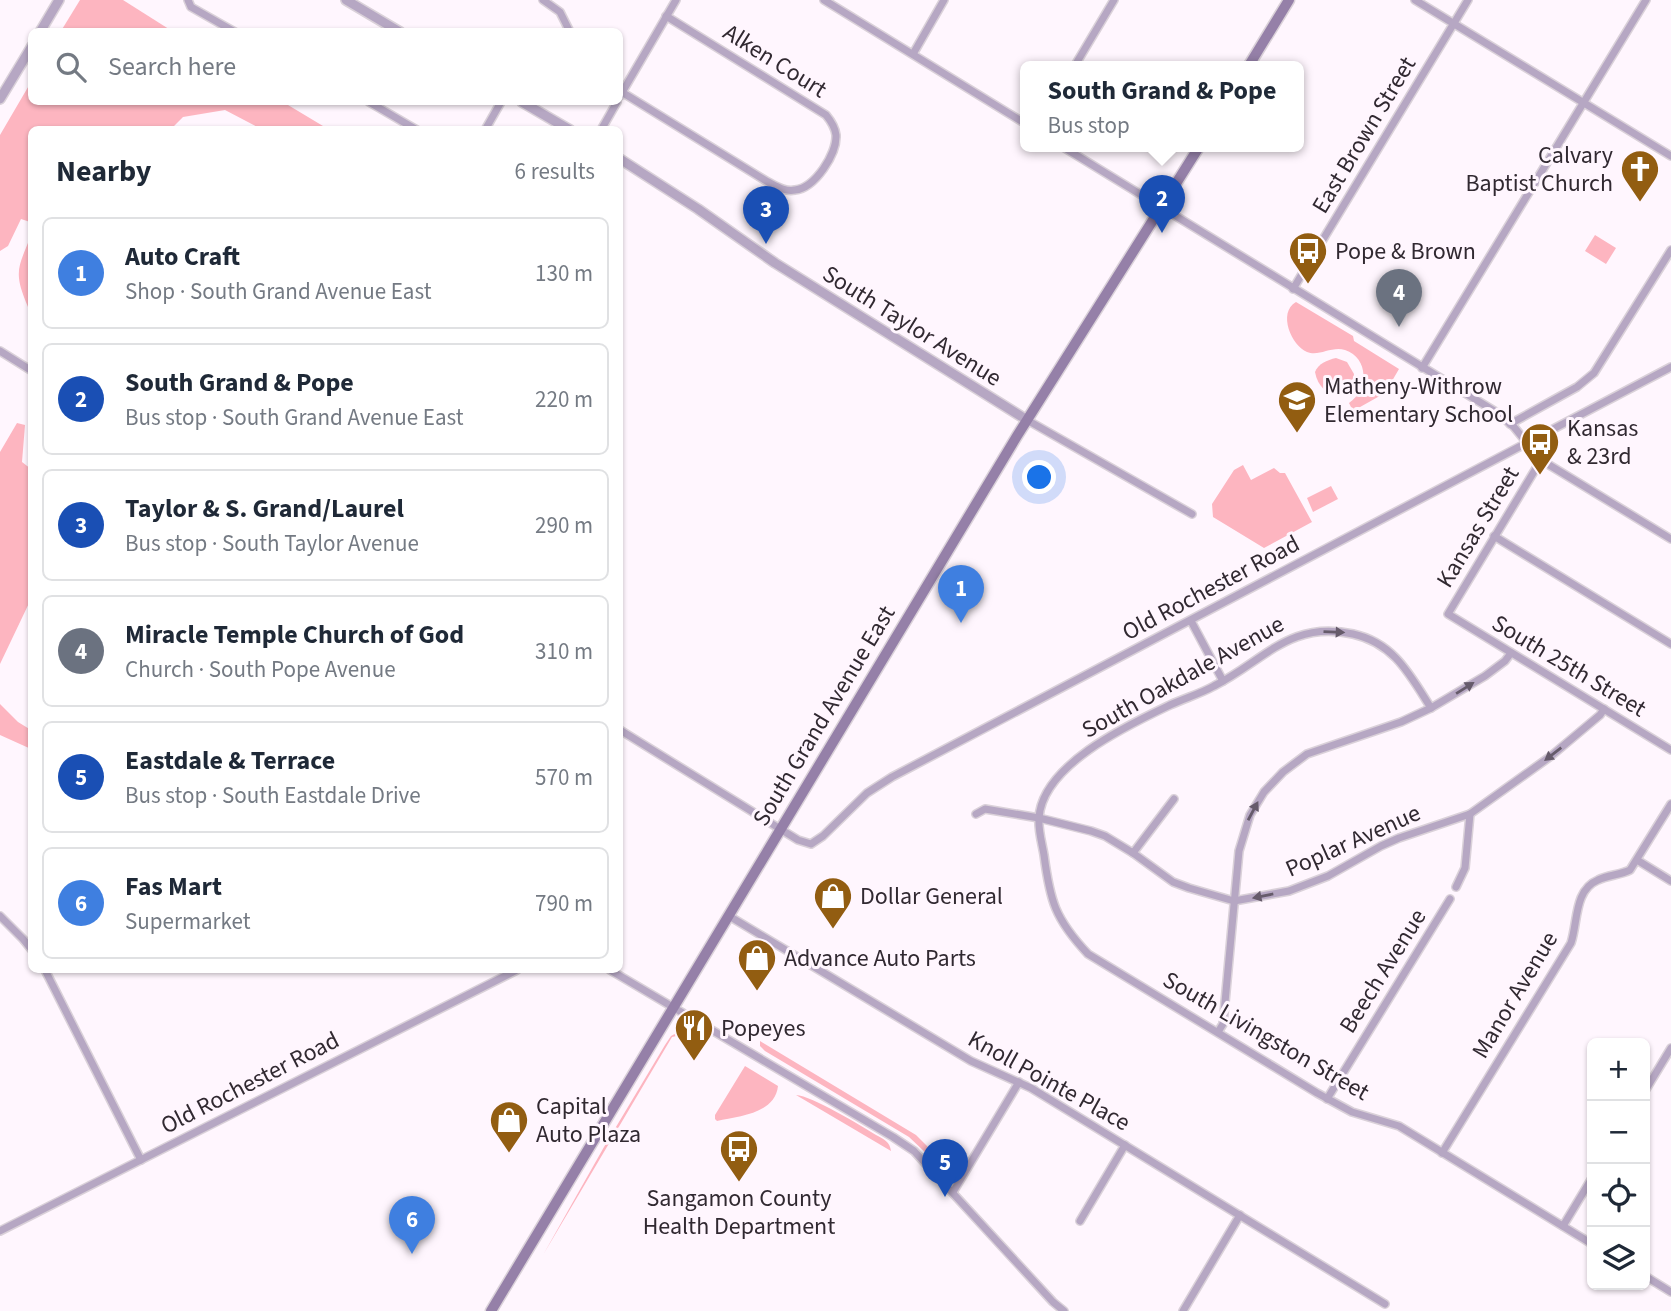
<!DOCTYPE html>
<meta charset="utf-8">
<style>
:root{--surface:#fff;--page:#f6f6f7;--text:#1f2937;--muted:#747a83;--line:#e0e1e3;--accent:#925d11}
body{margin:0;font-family:"Source Sans 3",sans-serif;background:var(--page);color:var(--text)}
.controls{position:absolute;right:21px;bottom:21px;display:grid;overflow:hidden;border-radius:10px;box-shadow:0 2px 5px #0004}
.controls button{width:63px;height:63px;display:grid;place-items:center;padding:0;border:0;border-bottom:2px solid var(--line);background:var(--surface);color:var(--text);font:35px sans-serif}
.you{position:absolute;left:1040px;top:478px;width:24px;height:24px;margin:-18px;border:5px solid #fff;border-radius:50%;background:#1a73e8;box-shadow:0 0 0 10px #1a73e833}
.badge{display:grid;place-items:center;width:46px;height:46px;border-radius:50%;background:var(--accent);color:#fff;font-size:23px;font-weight:700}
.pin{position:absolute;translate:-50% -58px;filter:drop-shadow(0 2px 4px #0008)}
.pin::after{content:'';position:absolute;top:37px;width:24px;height:21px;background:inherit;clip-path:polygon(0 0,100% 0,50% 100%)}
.popup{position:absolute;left:1020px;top:61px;width:284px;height:91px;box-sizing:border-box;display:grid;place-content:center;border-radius:10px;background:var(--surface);filter:drop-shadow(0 2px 5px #0005);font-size:23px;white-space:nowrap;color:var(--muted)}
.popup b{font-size:26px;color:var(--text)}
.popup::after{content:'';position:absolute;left:50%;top:100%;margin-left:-14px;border:14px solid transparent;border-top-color:var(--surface)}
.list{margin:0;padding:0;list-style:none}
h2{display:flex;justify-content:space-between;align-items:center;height:91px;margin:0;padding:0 28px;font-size:30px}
h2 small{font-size:23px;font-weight:400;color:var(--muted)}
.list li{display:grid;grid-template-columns:46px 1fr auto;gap:21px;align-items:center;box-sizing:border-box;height:112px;margin:0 14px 14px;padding:0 14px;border:2px solid var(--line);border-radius:10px}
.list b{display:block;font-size:26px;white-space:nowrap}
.list p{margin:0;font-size:23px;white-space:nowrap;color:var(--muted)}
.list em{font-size:23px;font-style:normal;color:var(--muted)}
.icon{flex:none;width:38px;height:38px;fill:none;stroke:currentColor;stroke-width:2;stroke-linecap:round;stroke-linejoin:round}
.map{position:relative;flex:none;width:1671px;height:1311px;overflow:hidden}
.search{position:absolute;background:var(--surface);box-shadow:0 2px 5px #0004;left:28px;top:28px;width:595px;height:77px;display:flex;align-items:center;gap:18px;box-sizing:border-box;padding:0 24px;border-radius:10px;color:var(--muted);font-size:26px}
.panel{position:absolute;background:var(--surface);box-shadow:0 2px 5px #0004;left:28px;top:126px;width:595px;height:847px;border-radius:10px}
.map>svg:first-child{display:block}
.green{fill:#fdb5c0}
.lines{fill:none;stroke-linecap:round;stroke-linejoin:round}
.minor-casing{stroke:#dad1d9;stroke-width:10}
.tertiary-casing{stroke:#dad1d9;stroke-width:12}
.secondary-casing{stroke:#dad1d9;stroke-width:13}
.minor{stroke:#b6a7c3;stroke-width:7}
.tertiary{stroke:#b6a7c3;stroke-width:9}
.secondary{stroke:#9580a8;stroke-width:10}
.oneway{fill:#665b6b}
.labels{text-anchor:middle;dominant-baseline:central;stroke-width:6;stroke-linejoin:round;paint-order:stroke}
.street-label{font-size:24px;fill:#312931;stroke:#fff6fe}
.poi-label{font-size:24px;fill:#312931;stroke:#fff6fe;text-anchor:start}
</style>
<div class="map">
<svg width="1671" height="1311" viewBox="0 0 1671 1311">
<rect width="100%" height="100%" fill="#fff6fe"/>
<g class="green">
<polygon points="80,0 123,0 172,31 61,31"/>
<polygon points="31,82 32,102 283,102 328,129 261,129 225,110 183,117 171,129 32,130 31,233 30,222 21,219 8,246 0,251 0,135"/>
<path d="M31,235V308L28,307C13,271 18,269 31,235Z"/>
<polygon points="1595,235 1616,248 1606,264 1585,251"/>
<path d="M1296,302L1353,336L1354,341L1399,369L1385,393L1353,411L1349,403C1369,390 1369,358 1345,350C1331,346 1319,357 1307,352C1292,346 1277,313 1296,302Z"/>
<path d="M1336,358L1347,362L1354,374C1353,405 1320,400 1315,372C1318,364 1327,360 1336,358Z"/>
<polygon points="17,423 25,425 22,462 31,469 31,599 0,664 0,452"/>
<polygon points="1243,465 1251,480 1274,468 1280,473 1285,473 1312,522 1264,548 1213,517 1212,504 1234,470"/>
<polygon points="1331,486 1338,499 1313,512 1307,498"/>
<polygon points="0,704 18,722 31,730 31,749 0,735"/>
<polygon points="680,1031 681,1035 672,1037 543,1255 604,1147 665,1045 671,1036"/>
<polygon points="760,1041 916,1135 954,1173 946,1172 909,1137 765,1051 760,1046"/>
<path d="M745,1066L778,1086C775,1114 739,1116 717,1121L715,1119V1115Z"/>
<path d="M796,1095C812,1096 860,1125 876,1135C884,1139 890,1142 891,1151Z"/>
</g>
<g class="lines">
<g class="minor-casing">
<g id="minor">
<polyline points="188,0 191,7 235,32"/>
<polyline points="543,0 560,12 570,32"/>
<polyline points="824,0 1026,124"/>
<polyline points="1415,0 1671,156"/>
<polyline points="913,54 944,0"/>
<polyline points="1074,67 1114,0"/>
<path d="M620,91L768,182C776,186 785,192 795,190C815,188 837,154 836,135C835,127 831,121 826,115L666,16"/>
<polyline points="620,96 676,0"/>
<polyline points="369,102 417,130"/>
<polyline points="485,130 501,102"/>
<polyline points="601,130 617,102"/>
<polyline points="1063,147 1496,412 1514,427 1541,460 1671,539"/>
<polyline points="1293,289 1468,0"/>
<polyline points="0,351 32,371"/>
<polyline points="1422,368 1646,0"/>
<polyline points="1027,420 1192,514"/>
<polyline points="1510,424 1577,387 1594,373 1671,250"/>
<polyline points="1541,460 1448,614 1671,750"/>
<polyline points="1494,536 1671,644"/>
<polyline points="1191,621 1223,681"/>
<path d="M1431,708C1410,675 1394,643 1353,634C1290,620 1264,661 1214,686C1200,694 1185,698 1170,705C1128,725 1042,765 1039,818C1038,830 1042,843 1044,855C1050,901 1055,919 1088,954L1317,1093L1352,1112L1399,1126L1592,1244"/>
<polyline points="620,730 798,840 811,844 823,836 867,793 892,777 1671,367"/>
<polyline points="976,814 985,809 1039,818 1091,831 1105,836 1133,853 1173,882 1189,888 1234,901 1289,891 1328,876 1381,846 1399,838 1470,814 1551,756 1600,715 1604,709"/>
<polyline points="1133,853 1174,799"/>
<polyline points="1637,860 1671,881"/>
<polyline points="1456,887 1465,868 1470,814"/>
<polyline points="0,916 23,939 32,950"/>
<polyline points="729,916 971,1061 1031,1088 1385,1304"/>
<polyline points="45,970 141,1160"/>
<polyline points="610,970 893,1137 914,1151 1053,1302 1064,1311"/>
<polyline points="1218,1032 1223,1024 1239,851 1250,815 1264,792 1283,772 1307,754 1401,722 1431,708 1485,676 1505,661 1511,653"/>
<polyline points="1645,1091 1671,1048"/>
<polyline points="1327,1099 1450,899"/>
<path d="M1442,1153L1571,943C1578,922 1574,890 1598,880C1608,875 1620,875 1630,870L1671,804"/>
<polyline points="953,1192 1019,1082"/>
<polyline points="1080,1221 1125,1145"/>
<polyline points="1563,1226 1592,1178"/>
<polyline points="0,1231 517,970"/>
<polyline points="1645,1276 1671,1292"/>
<polyline points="1183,1311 1240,1215"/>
</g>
</g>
<g class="tertiary-casing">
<g id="tertiary">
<polyline points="346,0 400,32"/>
<polyline points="40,32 59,0"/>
<polyline points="0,99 32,46"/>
<polyline points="522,102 570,130"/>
<polyline points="620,159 698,209 775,263 1027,420"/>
</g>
</g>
<g class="secondary-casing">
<g id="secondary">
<polyline points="1248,67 1289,0"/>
<polyline points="491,1311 1017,436 1199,147"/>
</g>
</g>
<use href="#minor" class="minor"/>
<use href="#tertiary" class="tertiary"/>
<use href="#secondary" class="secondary"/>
</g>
<defs><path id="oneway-solid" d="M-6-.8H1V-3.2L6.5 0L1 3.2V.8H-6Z" transform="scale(1.75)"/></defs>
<g class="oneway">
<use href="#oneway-solid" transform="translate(1334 632) rotate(2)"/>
<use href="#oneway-solid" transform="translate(1465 688) rotate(-32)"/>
<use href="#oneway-solid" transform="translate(1553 754) rotate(142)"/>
<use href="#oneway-solid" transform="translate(1253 811) rotate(-62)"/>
<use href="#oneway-solid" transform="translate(1263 896) rotate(169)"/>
</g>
<defs>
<g id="church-pin" transform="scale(2.0125)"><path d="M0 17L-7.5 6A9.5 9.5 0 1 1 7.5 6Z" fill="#925d11" stroke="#fff6fe"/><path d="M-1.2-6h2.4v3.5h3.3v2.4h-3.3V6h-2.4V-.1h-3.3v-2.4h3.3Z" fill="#fff"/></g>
<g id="bus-pin" transform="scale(2.0125)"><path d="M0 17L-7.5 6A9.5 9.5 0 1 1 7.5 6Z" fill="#925d11" stroke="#fff6fe"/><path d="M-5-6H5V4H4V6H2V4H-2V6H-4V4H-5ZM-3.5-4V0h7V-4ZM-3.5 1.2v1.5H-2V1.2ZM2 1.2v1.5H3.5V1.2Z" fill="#fff"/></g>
<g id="school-pin" transform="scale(2.0125)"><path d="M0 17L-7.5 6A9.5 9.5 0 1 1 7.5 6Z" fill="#925d11" stroke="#fff6fe"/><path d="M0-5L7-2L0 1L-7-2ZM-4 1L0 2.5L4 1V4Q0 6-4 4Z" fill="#fff"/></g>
<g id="shop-pin" transform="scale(2.0125)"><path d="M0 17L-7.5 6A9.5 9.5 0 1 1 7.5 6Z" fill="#925d11" stroke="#fff6fe"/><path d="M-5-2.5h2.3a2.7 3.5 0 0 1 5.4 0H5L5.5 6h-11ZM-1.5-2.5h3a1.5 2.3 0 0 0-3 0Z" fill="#fff"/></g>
<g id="restaurant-pin" transform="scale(2.0125)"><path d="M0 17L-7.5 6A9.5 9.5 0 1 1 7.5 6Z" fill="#925d11" stroke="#fff6fe"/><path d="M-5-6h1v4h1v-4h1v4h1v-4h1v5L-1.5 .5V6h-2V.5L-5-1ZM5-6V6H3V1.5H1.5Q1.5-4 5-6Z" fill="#fff"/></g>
</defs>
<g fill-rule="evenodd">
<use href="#church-pin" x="1640" y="169"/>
<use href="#bus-pin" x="1308" y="251"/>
<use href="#school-pin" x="1297" y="400"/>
<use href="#bus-pin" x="1540" y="442"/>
<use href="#shop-pin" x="833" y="896"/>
<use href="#shop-pin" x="757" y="958"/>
<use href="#restaurant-pin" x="694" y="1028"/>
<use href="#shop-pin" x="509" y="1120"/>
<use href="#bus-pin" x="739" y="1149"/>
</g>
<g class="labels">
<g class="street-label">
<text transform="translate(775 61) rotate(32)">Alken Court</text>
<text transform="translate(1364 135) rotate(-59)">East Brown Street</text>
<text transform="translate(912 326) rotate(32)">South Taylor Avenue</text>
<text transform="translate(1478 527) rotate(-59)">Kansas Street</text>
<text transform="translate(1211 588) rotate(-28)">Old Rochester Road</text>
<text transform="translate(1569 666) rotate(31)">South 25th Street</text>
<text transform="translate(1183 677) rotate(-29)">South Oakdale Avenue</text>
<text transform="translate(824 716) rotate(-59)">South Grand Avenue East</text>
<text transform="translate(1353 841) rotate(-24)">Poplar Avenue</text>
<text transform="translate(1383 971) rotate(-58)">Beech Avenue</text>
<text transform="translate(1515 995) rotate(-59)">Manor Avenue</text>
<text transform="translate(1266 1036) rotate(30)">South Livingston Street</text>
<text transform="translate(1049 1081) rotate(29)">Knoll Pointe Place</text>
<text transform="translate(250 1083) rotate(-27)">Old Rochester Road</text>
</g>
<g class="poi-label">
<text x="1613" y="155" text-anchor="end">Calvary<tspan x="1613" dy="28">Baptist Church</tspan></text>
<text x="1335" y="251">Pope &amp; Brown</text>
<text x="1324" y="386">Matheny-Withrow<tspan x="1324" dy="28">Elementary School</tspan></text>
<text x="1567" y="428">Kansas<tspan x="1567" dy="28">&amp; 23rd</tspan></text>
<text x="860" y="896">Dollar General</text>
<text x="784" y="958">Advance Auto Parts</text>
<text x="721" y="1028">Popeyes</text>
<text x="536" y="1106">Capital<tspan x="536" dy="28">Auto Plaza</tspan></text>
<text x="739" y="1198" text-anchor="middle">Sangamon County<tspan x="739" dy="28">Health Department</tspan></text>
</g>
</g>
</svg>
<div class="controls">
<button>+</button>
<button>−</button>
<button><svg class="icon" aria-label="locate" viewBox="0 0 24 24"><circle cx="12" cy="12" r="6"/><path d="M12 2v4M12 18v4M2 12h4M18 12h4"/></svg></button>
<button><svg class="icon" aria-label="layers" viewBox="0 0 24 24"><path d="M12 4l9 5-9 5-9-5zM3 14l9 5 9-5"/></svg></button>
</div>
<div class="you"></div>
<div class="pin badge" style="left:961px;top:623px;background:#3f7fe0">1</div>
<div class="pin badge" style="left:1162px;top:233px;background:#1a4fb4">2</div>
<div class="popup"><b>South Grand &amp; Pope</b>Bus stop</div>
<div class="pin badge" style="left:766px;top:244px;background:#1a4fb4">3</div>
<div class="pin badge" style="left:1399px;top:327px;background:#6b7280">4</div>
<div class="pin badge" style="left:945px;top:1197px;background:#1a4fb4">5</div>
<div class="pin badge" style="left:412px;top:1254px;background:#3f7fe0">6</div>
<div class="search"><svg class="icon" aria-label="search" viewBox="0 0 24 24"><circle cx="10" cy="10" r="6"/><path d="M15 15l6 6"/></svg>Search here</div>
<section class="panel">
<h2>Nearby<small>6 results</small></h2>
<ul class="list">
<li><span class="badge" style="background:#3f7fe0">1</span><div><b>Auto Craft</b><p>Shop · South Grand Avenue East</p></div><em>130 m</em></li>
<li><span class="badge" style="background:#1a4fb4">2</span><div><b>South Grand &amp; Pope</b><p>Bus stop · South Grand Avenue East</p></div><em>220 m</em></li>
<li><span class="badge" style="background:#1a4fb4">3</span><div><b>Taylor &amp; S. Grand/Laurel</b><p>Bus stop · South Taylor Avenue</p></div><em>290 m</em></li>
<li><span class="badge" style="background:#6b7280">4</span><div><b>Miracle Temple Church of God</b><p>Church · South Pope Avenue</p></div><em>310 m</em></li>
<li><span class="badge" style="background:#1a4fb4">5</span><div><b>Eastdale &amp; Terrace</b><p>Bus stop · South Eastdale Drive</p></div><em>570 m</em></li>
<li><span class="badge" style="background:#3f7fe0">6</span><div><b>Fas Mart</b><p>Supermarket</p></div><em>790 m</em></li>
</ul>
</section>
</div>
